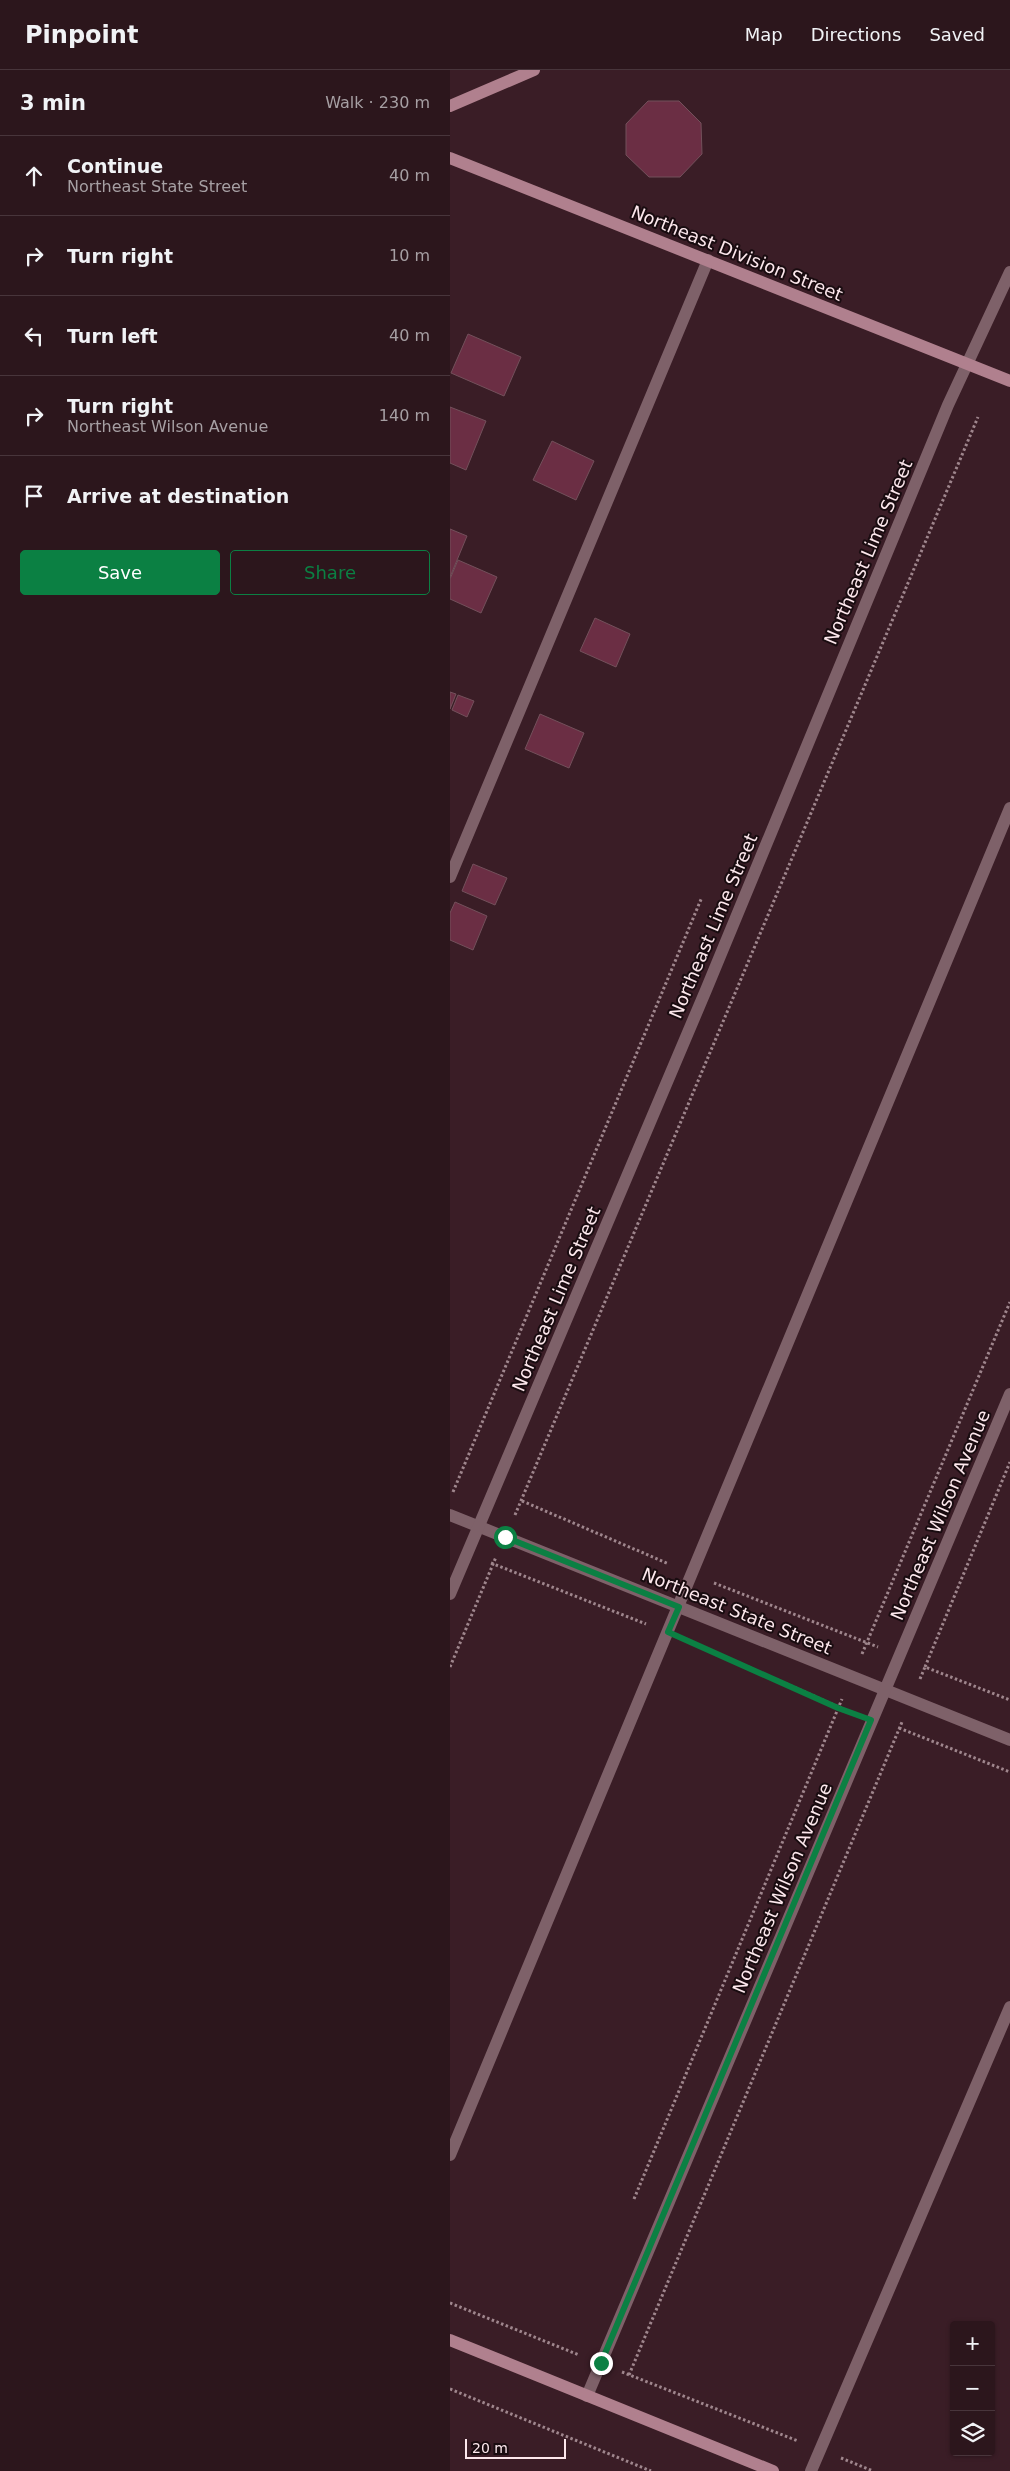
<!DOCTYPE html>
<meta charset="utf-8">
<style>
:root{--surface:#2c161c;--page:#341f25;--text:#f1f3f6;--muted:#a69fa3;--line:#48353b;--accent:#0b8043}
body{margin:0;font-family:"DejaVu Sans",sans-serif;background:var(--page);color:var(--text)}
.controls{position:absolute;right:15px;bottom:15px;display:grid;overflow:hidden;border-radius:5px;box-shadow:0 1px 4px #0004}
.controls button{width:45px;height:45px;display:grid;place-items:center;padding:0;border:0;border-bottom:1px solid var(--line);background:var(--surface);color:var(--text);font:25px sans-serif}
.scale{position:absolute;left:15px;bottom:12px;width:101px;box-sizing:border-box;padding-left:5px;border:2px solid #fce7ec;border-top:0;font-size:14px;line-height:18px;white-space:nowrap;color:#fce7ec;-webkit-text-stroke:4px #190c10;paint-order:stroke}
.stop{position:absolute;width:15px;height:15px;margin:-11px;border:4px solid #0b8043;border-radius:50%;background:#fff}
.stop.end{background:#0b8043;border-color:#fff;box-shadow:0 1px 5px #0008}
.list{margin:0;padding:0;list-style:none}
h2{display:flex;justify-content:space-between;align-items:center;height:65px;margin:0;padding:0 20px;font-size:21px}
h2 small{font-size:16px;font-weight:400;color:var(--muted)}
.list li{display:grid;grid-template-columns:32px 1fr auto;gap:15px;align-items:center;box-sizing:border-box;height:80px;padding:0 20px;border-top:1px solid var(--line)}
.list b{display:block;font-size:19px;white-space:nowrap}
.list p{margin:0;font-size:16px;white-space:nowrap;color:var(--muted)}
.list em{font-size:16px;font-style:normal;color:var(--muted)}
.actions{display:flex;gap:10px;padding:15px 20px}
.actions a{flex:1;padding:11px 0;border:1px solid var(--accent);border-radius:5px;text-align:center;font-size:18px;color:var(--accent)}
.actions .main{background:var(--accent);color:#fff}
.icon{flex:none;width:28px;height:28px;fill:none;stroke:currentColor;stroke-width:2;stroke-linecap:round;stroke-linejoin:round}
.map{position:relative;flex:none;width:560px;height:2401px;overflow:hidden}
header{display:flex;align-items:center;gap:30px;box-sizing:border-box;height:70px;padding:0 25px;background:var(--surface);border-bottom:1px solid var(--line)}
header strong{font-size:24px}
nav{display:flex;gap:28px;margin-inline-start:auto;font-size:18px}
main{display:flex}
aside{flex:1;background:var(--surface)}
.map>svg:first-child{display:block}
.building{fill:#6b2e44;stroke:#73505b}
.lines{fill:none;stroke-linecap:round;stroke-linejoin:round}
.path{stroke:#9f868d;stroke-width:3;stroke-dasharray:2.5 2.5;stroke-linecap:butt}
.lane{stroke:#7e6169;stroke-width:12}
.street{stroke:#7e6169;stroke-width:12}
.secondary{stroke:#b0808e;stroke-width:12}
.route{stroke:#0b8043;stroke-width:6}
.labels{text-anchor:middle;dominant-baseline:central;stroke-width:4;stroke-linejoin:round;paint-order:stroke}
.street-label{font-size:18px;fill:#fce7ec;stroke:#190c10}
</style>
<header>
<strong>Pinpoint</strong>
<nav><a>Map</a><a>Directions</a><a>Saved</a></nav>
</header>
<main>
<aside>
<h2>3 min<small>Walk · 230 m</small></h2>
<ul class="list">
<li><svg class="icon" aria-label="ahead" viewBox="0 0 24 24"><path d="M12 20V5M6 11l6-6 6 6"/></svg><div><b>Continue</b><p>Northeast State Street</p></div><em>40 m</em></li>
<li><svg class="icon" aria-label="right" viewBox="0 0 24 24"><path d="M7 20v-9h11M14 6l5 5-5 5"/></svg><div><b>Turn right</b></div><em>10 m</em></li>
<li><svg class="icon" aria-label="left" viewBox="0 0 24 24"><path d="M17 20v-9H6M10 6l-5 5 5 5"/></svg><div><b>Turn left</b></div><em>40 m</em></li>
<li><svg class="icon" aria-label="right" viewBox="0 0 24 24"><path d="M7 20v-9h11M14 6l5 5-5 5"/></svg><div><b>Turn right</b><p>Northeast Wilson Avenue</p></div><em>140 m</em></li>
<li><svg class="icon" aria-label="arrive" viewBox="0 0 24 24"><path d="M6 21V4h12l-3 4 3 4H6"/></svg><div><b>Arrive at destination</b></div></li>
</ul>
<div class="actions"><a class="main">Save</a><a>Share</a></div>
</aside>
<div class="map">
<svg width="560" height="2401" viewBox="0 0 560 2401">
<rect width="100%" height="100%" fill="#3a1d26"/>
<g class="building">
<polygon points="198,31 229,31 251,53 252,84 230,107 199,107 176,85 176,54"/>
<polygon points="18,264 71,287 54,326 1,303"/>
<polygon points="0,337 36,351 16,400 0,393"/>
<polygon points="102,371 144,391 126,430 83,410"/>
<polygon points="0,459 17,466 0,507"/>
<polygon points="8,490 47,507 31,543 0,529 0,509"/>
<polygon points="145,548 180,564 166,597 130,581"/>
<polygon points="0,622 6,624 0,639"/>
<polygon points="8,625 24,631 17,647 2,640"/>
<polygon points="90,644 134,663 119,698 75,679"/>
<polygon points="23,794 57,808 45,835 12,821"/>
<polygon points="5,832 37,846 23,880 0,870 0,843"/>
</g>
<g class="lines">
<g class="path">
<polyline points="3,1422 252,827"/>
<polyline points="72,1431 219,1494"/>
<polyline points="65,1445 528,347"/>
<polyline points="41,1493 196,1554"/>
<polyline points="264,1513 428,1577"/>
<polyline points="239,1571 400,1642"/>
<polyline points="412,1584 560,1232"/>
<polyline points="0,1597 46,1487"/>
<polyline points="475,1597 560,1392"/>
<polyline points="470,1609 475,1597 560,1630"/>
<polyline points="449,1658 560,1702"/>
<polyline points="184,2129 392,1629"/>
<polyline points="0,2233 129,2285"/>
<polyline points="172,2302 348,2371"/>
<polyline points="179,2305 452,1652"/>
<polyline points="0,2319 201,2401"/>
<polyline points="391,2388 423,2401"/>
</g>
<g class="lane">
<polyline points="0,807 258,190"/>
<polyline points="0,2085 560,738"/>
<polyline points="361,2401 560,1937"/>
</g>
<g class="street">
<polyline points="0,1445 560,1670"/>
<polyline points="0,1524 256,920 498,335 560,202"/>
<polyline points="137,2326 560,1324"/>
</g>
<g class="secondary">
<polyline points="0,36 84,0"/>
<polyline points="0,88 560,311"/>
<polyline points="0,2270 323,2401"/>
</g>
</g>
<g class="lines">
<polyline class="route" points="55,1467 229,1537 218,1562 388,1638 421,1650 151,2293"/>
</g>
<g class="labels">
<g class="street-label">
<text transform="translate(287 183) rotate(22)">Northeast Division Street</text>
<text transform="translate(418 482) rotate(-67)">Northeast Lime Street</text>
<text transform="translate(263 856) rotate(-67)">Northeast Lime Street</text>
<text transform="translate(106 1229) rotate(-67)">Northeast Lime Street</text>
<text transform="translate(490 1445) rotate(-67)">Northeast Wilson Avenue</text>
<text transform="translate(287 1541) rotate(22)">Northeast State Street</text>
<text transform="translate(332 1818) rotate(-67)">Northeast Wilson Avenue</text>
</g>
</g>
</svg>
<div class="controls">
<button>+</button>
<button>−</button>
<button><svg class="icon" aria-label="layers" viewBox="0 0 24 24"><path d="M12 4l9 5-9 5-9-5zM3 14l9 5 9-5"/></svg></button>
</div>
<div class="scale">20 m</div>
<div class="stop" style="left:55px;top:1467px"></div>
<div class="stop end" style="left:151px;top:2293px"></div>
</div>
</main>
